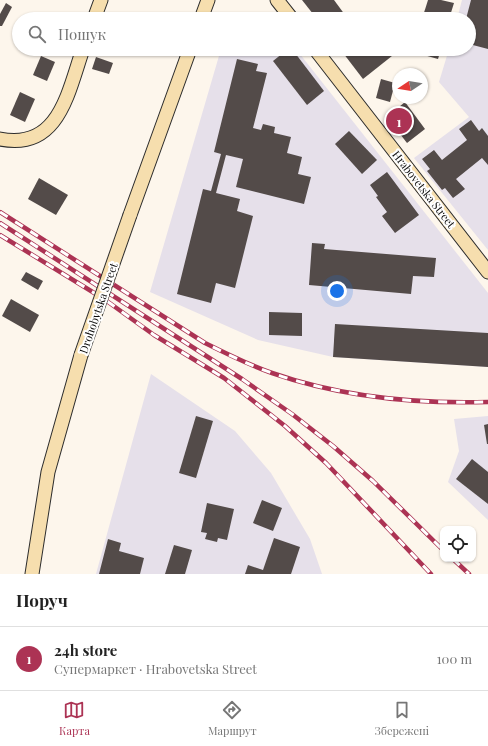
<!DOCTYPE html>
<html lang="uk">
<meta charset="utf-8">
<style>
:root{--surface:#fff;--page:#f6f6f6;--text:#222;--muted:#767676;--line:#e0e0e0;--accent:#ac3354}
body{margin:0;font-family:"Playfair Display",serif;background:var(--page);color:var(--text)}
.controls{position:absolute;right:12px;bottom:12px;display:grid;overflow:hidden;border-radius:8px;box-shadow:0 1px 3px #0004}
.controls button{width:36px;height:36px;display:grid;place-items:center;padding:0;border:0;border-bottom:1px solid var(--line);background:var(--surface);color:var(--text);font:20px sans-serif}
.compass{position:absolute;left:392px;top:68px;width:36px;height:36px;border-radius:50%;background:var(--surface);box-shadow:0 1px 3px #0004;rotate:258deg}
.you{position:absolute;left:337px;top:291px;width:14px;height:14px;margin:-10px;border:3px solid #fff;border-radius:50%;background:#1a73e8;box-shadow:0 0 0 6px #1a73e833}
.badge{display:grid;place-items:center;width:26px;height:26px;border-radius:50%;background:var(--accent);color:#fff;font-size:13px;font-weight:700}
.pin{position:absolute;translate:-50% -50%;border:2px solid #fff;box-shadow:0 1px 4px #0006}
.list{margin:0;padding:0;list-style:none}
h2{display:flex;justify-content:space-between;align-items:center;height:52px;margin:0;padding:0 16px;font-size:17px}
h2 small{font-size:13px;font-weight:400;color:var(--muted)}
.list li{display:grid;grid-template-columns:26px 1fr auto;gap:12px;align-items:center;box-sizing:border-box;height:64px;padding:0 16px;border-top:1px solid var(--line)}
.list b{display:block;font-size:15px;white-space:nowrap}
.list p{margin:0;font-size:13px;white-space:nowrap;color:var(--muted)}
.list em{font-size:13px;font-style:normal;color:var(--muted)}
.icon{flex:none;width:22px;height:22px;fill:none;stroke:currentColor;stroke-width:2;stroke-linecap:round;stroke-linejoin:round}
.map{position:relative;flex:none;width:488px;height:574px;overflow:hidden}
.search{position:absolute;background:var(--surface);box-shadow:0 1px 3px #0004;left:12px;right:12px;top:12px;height:44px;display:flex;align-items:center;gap:10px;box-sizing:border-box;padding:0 14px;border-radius:22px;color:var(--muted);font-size:15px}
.sheet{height:116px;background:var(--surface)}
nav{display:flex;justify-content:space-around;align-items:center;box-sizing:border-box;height:56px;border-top:1px solid var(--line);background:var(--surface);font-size:11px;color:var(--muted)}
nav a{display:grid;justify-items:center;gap:2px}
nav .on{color:var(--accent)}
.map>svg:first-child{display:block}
.industrial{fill:#e6e0ea}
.building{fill:#534b49}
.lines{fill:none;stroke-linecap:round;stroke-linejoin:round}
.secondary-casing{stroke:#2d2d2d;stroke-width:15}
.secondary{stroke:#f6deae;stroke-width:13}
.rail-casing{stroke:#ac3354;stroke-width:4.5}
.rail{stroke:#fff;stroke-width:3;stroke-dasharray:9;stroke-linecap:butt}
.secondary-bridge-casing{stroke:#2d2d2d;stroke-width:15;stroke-linecap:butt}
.secondary-bridge{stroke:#f6deae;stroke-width:13}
.labels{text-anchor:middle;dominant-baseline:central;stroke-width:4;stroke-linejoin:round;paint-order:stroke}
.street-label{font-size:11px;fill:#0b0b0b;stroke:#fff}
</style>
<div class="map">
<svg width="488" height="574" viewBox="0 0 488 574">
<rect width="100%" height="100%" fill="#fdf6ec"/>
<g class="industrial">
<polygon points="462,0 488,0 488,250 414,158 469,117 439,82 449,49 469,49 469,19 457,19"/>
<polygon points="221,49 296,49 488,293 488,367 333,357 258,340 150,292"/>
<polygon points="151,374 235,431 271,473 310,539 322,574 96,574"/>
<polygon points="488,416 488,520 448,482 459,451 454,419"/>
</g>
<g class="building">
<polygon points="302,0 334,0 348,19 317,19"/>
<polygon points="428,0 441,0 454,3 449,19 422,19"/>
<polygon points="471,0 488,0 488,49 469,44 469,19 466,19"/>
<polygon points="6,3 12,7 2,26 0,26 0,14"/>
<polygon points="288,49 292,49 324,91 307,105 273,61"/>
<polygon points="340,49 395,49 397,52 363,79"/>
<polygon points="414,49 441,49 438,59 413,52"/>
<polygon points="41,56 55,62 47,81 33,75"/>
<polygon points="96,57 113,63 109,74 92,69"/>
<polygon points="237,59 258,64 256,71 267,73 253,128 261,130 263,124 275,127 274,133 291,137 287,153 302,157 298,174 311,177 304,204 236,187 243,159 226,155 216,193 240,199 237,211 253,216 235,288 216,283 211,303 177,294 203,189 211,191 221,154 214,152"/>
<polygon points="381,79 395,83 390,102 376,98"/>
<polygon points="20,92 35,99 25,122 10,115"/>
<polygon points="405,102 425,129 407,143 387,117"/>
<polygon points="471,120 479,131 482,128 488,136 488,165 482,158 456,179 465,189 453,198 445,188 442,190 427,171 430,169 422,159 434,150 442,160 467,140 459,129"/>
<polygon points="349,131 377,160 362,174 335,144"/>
<polygon points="387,172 419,215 395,233 382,216 387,212 376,197 378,196 370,185"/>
<polygon points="39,178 68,195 56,215 28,199"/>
<polygon points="312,243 325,244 324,249 436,258 434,277 413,276 411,294 309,285"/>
<polygon points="26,272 43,281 38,290 21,280"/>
<polygon points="11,299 39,315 30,332 2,316"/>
<polygon points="269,312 302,313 302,336 269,335"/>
<polygon points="335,324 488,333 488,367 333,357"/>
<polygon points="196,416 213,421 196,478 179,473"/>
<polygon points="488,424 488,444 487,444 484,425"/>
<polygon points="472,459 488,472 488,504 456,479"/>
<polygon points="262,500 282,508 273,531 253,523"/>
<polygon points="207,503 234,509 227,540 218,538 217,542 205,539 207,533 201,532"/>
<polygon points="274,538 300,547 291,574 245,574 248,565 263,570"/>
<polygon points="108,539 121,543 119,551 144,558 140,574 99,574"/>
<polygon points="174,545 192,550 185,574 165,574"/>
</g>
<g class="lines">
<g class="secondary-casing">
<g id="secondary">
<polyline points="277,0 292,19"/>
<polyline points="94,19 101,0"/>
<polyline points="201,19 208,0"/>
<polyline points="315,49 488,272"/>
<path d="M0,139C59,151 68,92 83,49"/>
<polyline points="130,215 190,49"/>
<polyline points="32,574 48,472 81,355"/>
</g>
</g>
<use href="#secondary" class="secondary"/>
<g class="rail-casing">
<g id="rail">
<path d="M0,212L205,343C227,354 249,365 272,373C341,397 416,404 488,402"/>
<polyline points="0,223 242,379 292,414 333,446 373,481 443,550"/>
<polyline points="0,235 104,299 154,335 224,378 285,426 326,463 431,574"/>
<polyline points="453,559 469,574"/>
</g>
</g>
<use href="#rail" class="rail"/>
<g class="secondary-bridge-casing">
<polyline id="secondary-bridge" points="81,355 130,215"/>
</g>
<use href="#secondary-bridge" class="secondary-bridge"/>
</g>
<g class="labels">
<g class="street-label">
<text transform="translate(424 189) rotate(52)">Hrabovetska Street</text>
<text transform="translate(98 308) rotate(-71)">Drohobytska Street</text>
</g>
</g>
</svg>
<div class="controls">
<button><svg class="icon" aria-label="locate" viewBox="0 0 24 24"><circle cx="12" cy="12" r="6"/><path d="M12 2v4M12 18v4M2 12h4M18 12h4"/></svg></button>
</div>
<svg class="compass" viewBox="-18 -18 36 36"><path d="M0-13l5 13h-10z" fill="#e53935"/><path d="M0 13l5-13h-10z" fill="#767676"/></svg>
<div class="you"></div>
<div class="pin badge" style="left:399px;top:121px">1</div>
<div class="search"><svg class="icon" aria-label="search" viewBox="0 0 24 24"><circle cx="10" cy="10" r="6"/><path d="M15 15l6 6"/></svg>Пошук</div>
</div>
<section class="sheet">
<h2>Поруч<small></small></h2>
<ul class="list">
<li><span class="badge">1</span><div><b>24h store</b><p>Супермаркет · Hrabovetska Street</p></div><em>100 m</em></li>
</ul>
</section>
<nav>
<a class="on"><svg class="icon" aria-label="map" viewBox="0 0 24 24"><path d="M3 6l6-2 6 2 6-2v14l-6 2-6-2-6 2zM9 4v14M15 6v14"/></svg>Карта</a>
<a><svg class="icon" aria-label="directions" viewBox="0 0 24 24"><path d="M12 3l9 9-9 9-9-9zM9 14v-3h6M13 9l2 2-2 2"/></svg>Маршрут</a>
<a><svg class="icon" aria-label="saved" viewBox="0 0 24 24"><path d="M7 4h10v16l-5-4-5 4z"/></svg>Збережені</a>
</nav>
